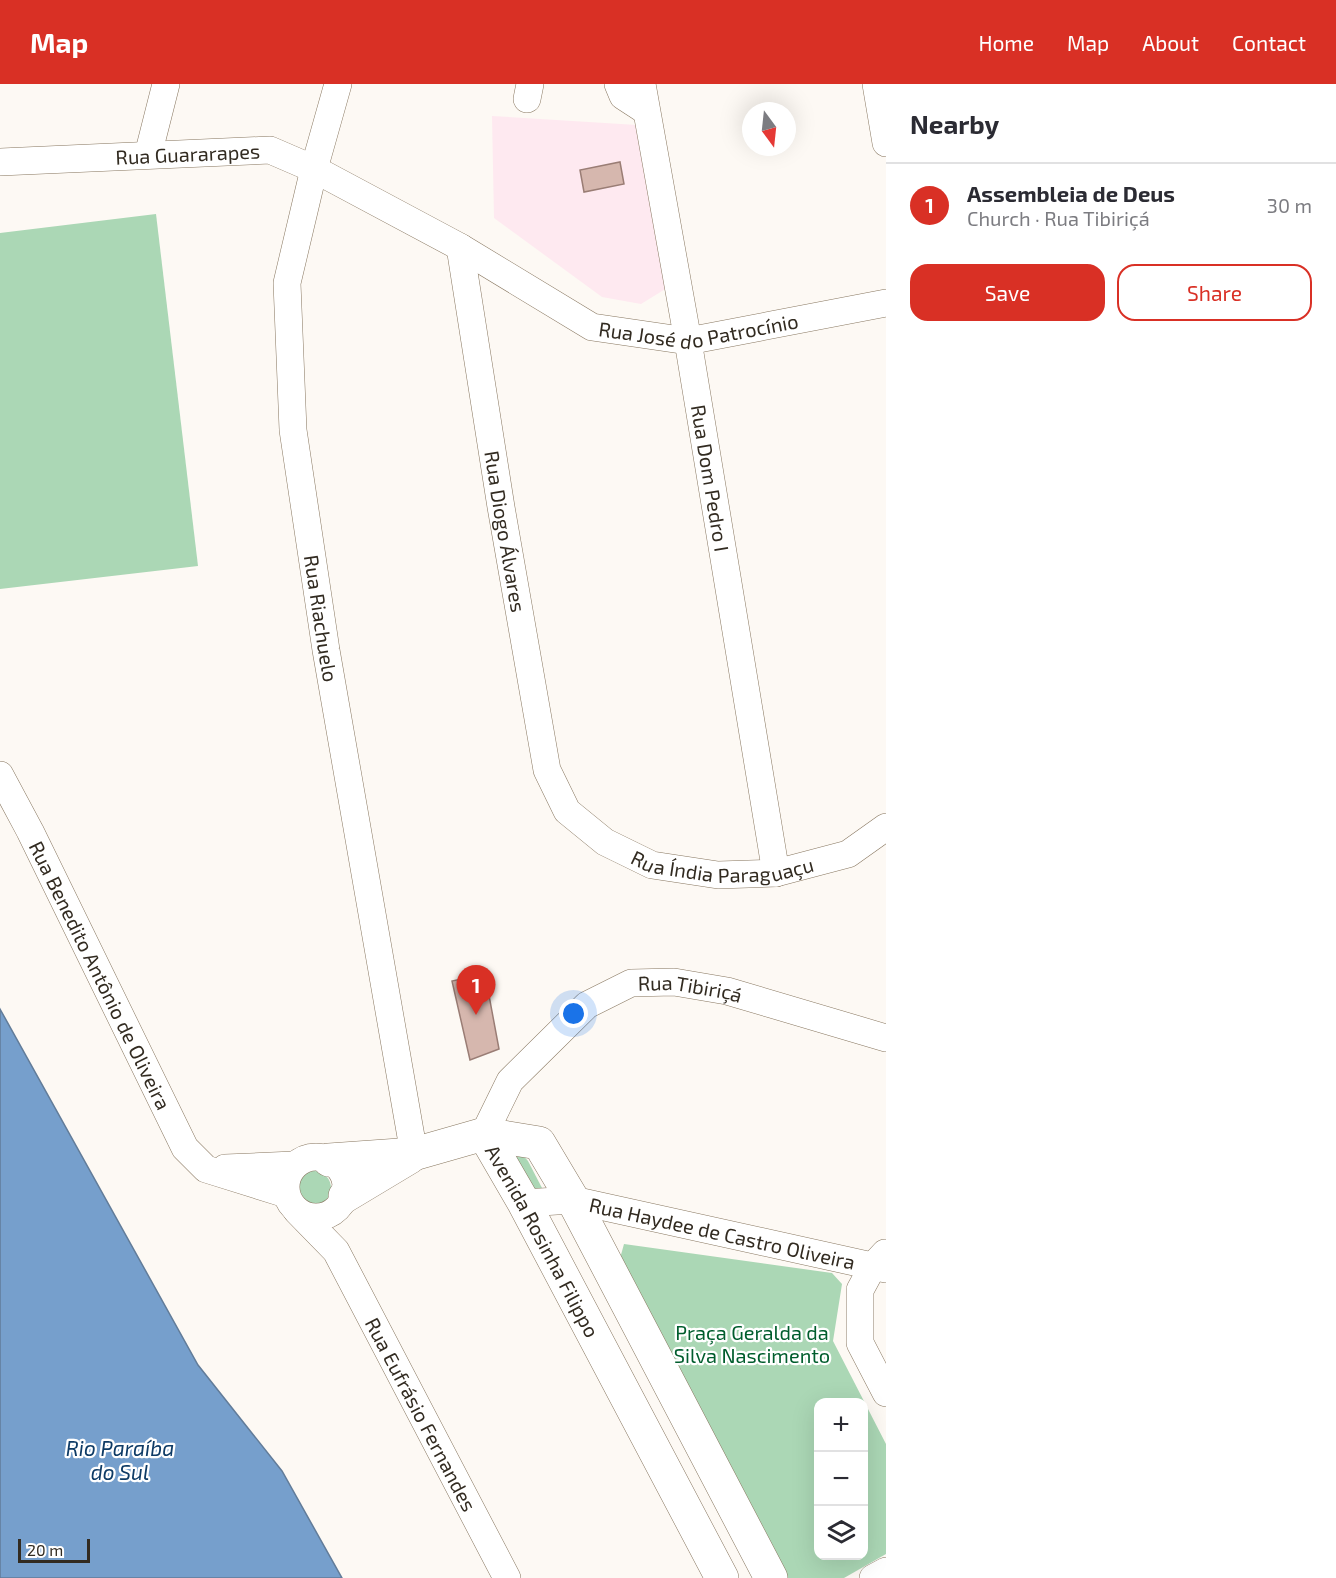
<!DOCTYPE html>
<meta charset="utf-8">
<style>
:root{--surface:#fff;--page:#f7f7f7;--text:#2b2b33;--muted:#7c7c81;--line:#e1e1e2;--accent:#d93025}
body{margin:0;font-family:"Exo 2",sans-serif;background:var(--page);color:var(--text)}
.controls{position:absolute;right:18px;bottom:18px;display:grid;overflow:hidden;border-radius:12px;box-shadow:0 6px 24px #0002}
.controls button{width:54px;height:54px;display:grid;place-items:center;padding:0;border:0;border-bottom:2px solid var(--line);background:var(--surface);color:var(--text);font:30px sans-serif}
.compass{position:absolute;left:742px;top:18px;width:54px;height:54px;border-radius:50%;background:var(--surface);box-shadow:0 6px 24px #0002;rotate:165deg}
.scale{position:absolute;left:18px;bottom:15px;width:72px;box-sizing:border-box;padding-left:6px;border:3px solid #322b21;border-top:0;font-size:16px;line-height:21px;white-space:nowrap;color:#322b21;-webkit-text-stroke:4px #fff;paint-order:stroke}
.you{position:absolute;left:574px;top:930px;width:21px;height:21px;margin:-15px;border:4px solid #fff;border-radius:50%;background:#1a73e8;box-shadow:0 0 0 9px #1a73e833}
.badge{display:grid;place-items:center;width:39px;height:39px;border-radius:50%;background:var(--accent);color:#fff;font-size:20px;font-weight:700}
.pin{position:absolute;translate:-50% -50px;filter:drop-shadow(0 2px 3px #0008)}
.pin::after{content:'';position:absolute;top:32px;width:21px;height:18px;background:inherit;clip-path:polygon(0 0,100% 0,50% 100%)}
.list{margin:0;padding:0;list-style:none}
h2{display:flex;justify-content:space-between;align-items:center;height:78px;margin:0;padding:0 24px;font-size:26px}
h2 small{font-size:20px;font-weight:400;color:var(--muted)}
.list li{display:grid;grid-template-columns:39px 1fr auto;gap:18px;align-items:center;box-sizing:border-box;height:84px;padding:0 24px;border-top:2px solid var(--line)}
.list b{display:block;font-size:22px;white-space:nowrap}
.list p{margin:0;font-size:20px;white-space:nowrap;color:var(--muted)}
.list em{font-size:20px;font-style:normal;color:var(--muted)}
.actions{display:flex;gap:12px;padding:18px 24px}
.actions a{flex:1;padding:14px 0;border:2px solid var(--accent);border-radius:18px;text-align:center;font-size:21px;color:var(--accent)}
.actions .main{background:var(--accent);color:#fff}
.icon{flex:none;width:33px;height:33px;fill:none;stroke:currentColor;stroke-width:2;stroke-linecap:round;stroke-linejoin:round}
.map{position:relative;flex:none;width:886px;height:1494px;overflow:hidden}
header{display:flex;align-items:center;gap:36px;box-sizing:border-box;height:84px;padding:0 30px;background:var(--accent);color:#fff}
header strong{font-size:28px}
nav{display:flex;gap:33px;margin-inline-start:auto;font-size:21px}
main{display:flex}
aside{flex:1;background:var(--surface)}
.map>svg:first-child{display:block}
.education{fill:#fee9f0}
.green{fill:#abd7b5;fill-rule:evenodd}
.water{fill:#769fcc;stroke:#627c99;stroke-width:1.5}
.building{fill:#d6b7ae;stroke:#9a7d75;stroke-width:1.5}
.lines{fill:none;stroke-linecap:round;stroke-linejoin:round}
.minor-casing{stroke:#887760;stroke-width:28}
.tertiary-casing{stroke:#887760;stroke-width:34}
.minor{stroke:#fff;stroke-width:27}
.tertiary{stroke:#fff;stroke-width:33}
.labels{text-anchor:middle;dominant-baseline:central;stroke-width:4.5;stroke-linejoin:round;paint-order:stroke}
.street-label{font-size:20px;fill:#322b21;stroke:#fff}
.park-label{font-size:20px;fill:#005d2d;stroke:#fff}
.water-label{font-size:21px;font-style:italic;fill:#0e3b66;stroke:#fff}
</style>
<header>
<strong>Map</strong>
<nav><a>Home</a><a>Map</a><a>About</a><a>Contact</a></nav>
</header>
<main>
<div class="map">
<svg width="886" height="1494" viewBox="0 0 886 1494">
<rect width="100%" height="100%" fill="#fdf9f4"/>
<polygon class="education" points="492,32 637,41 667,204 641,220 602,213 494,134"/>
<g class="green">
<polygon points="156,130 198,482 0,505 0,149"/>
<polygon points="511,1068 520,1068 528,1077 542,1104 536,1107"/>
<circle cx="314" cy="1104" r="17"/>
<path d="M624,1160L832,1189L842,1200L833,1257L886,1360V1470L844,1494H783L619,1178ZM818,1318H864V1472H818Z"/>
</g>
<polygon class="water" points="0,925 198,1281 282,1387 342,1494 0,1494"/>
<g class="building">
<polygon points="620,78 624,100 584,108 580,86"/>
<polygon points="485,890 499,965 470,976 452,897"/>
</g>
<g class="lines">
<g class="minor-casing">
<g id="minor">
<path id="s1" d="M338,0L314,85L287,199L293,346L326,566L414,1070"/>
<polyline points="618,0 623,12 646,27"/>
<path id="s2" d="M642,0L688,257L776,789"/>
<polyline points="876,0 886,59"/>
<polyline points="527,15 530,0"/>
<polyline points="148,71 166,0"/>
<path id="s3" d="M0,78L270,66L314,85L460,163L592,243L688,257L886,219"/>
<path id="s4" d="M460,163L501,423L547,686L567,727L605,758L652,781L718,791L776,789L848,770L886,743"/>
<path id="s5" d="M0,691L30,747L185,1064L206,1085L286,1110"/>
<path id="s6" d="M484,1050L510,997L587,921L631,899L674,898L727,907L886,954"/>
<circle cx="316" cy="1103" r="30"/>
<polyline points="225,1084 294,1081"/>
<path id="s7" d="M524,1119L573,1116L886,1185"/>
<path id="s8" d="M297,1127L336,1167L507,1494"/>
<polyline points="885,1169 873,1182 860,1206 860,1259 886,1309"/>
<polyline points="873,1494 886,1487"/>
</g>
</g>
<g class="tertiary-casing">
<g id="tertiary">
<path id="s9" d="M484,1050L524,1119L722,1494"/>
<polyline points="329,1076 414,1070 484,1050 539,1059 573,1116 771,1494"/>
<polyline points="345,1112 410,1073"/>
</g>
</g>
<use href="#minor" class="minor"/>
<use href="#tertiary" class="tertiary"/>
</g>
<g class="labels">
<g class="street-label">
<text stroke="none"><textPath href="#s3" startOffset="188">Rua Guararapes</textPath></text>
<text stroke="none"><textPath href="#s3" startOffset="746">Rua José do Patrocínio</textPath></text>
<text stroke="none"><textPath href="#s2" startOffset="400">Rua Dom Pedro I</textPath></text>
<text stroke="none"><textPath href="#s4" startOffset="288">Rua Diogo Álvares</textPath></text>
<text stroke="none"><textPath href="#s1" startOffset="543">Rua Riachuelo</textPath></text>
<text stroke="none"><textPath href="#s4" startOffset="748">Rua Índia Paraguaçu</textPath></text>
<text stroke="none"><textPath href="#s5" startOffset="224">Rua Benedito Antônio de Oliveira</textPath></text>
<text stroke="none"><textPath href="#s6" startOffset="276">Rua Tibiriçá</textPath></text>
<text stroke="none"><textPath href="#s7" startOffset="202">Rua Haydee de Castro Oliveira</textPath></text>
<text stroke="none"><textPath href="#s9" startOffset="122">Avenida Rosinha Filippo</textPath></text>
<text stroke="none"><textPath href="#s8" startOffset="240">Rua Eufrásio Fernandes</textPath></text>
</g>
<g class="park-label">
<text x="752" y="1248">Praça Geralda da<tspan x="752" dy="23">Silva Nascimento</tspan></text>
</g>
<g class="water-label">
<text x="120" y="1363">Rio Paraíba<tspan x="120" dy="24">do Sul</tspan></text>
</g>
</g>
</svg>
<div class="controls">
<button>+</button>
<button>−</button>
<button><svg class="icon" aria-label="layers" viewBox="0 0 24 24"><path d="M12 4l9 5-9 5-9-5zM3 14l9 5 9-5"/></svg></button>
</div>
<svg class="compass" viewBox="-18 -18 36 36"><path d="M0-13l5 13h-10z" fill="#e53935"/><path d="M0 13l5-13h-10z" fill="#7c7c81"/></svg>
<div class="scale">20 m</div>
<div class="you"></div>
<div class="pin badge" style="left:476px;top:931px">1</div>
</div>
<aside>
<h2>Nearby<small></small></h2>
<ul class="list">
<li><span class="badge">1</span><div><b>Assembleia de Deus</b><p>Church · Rua Tibiriçá</p></div><em>30 m</em></li>
</ul>
<div class="actions"><a class="main">Save</a><a>Share</a></div>
</aside>
</main>
